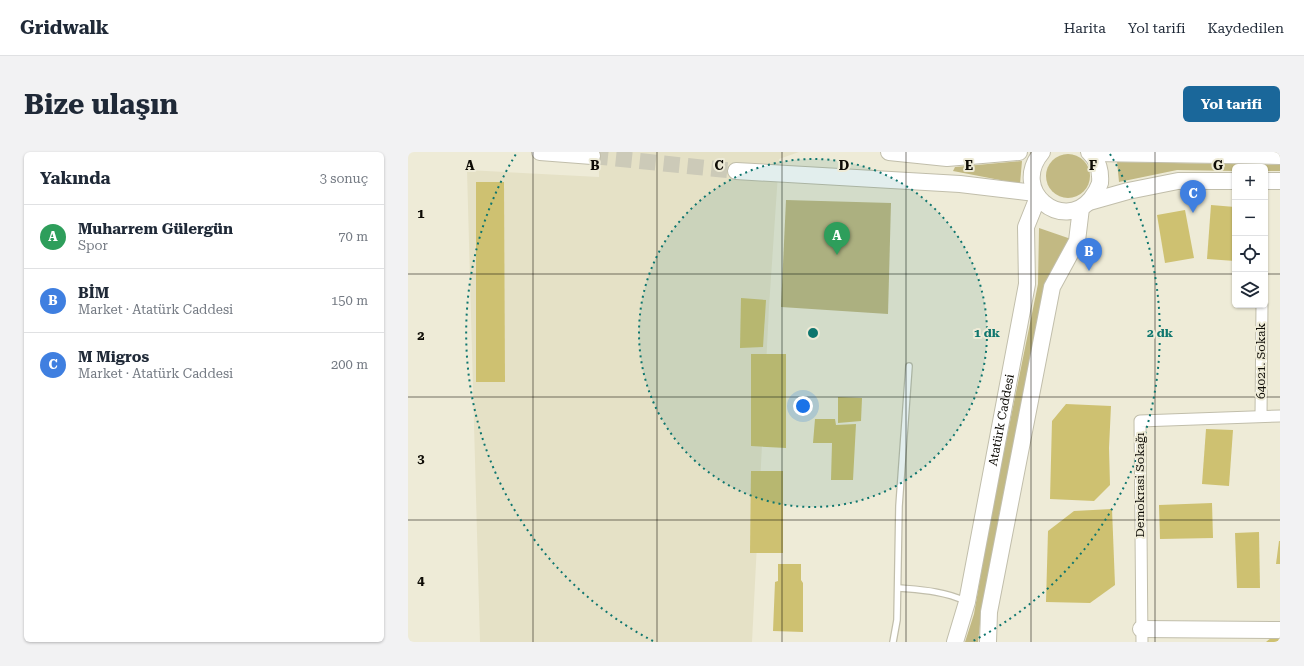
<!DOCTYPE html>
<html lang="tr">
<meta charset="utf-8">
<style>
:root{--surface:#fff;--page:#f2f2f3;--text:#1f2937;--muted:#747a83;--line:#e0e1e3;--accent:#1a679a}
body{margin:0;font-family:"Roboto Serif",serif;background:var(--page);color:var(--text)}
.controls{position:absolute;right:12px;top:12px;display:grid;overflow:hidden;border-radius:6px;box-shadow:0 1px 3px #0004}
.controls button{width:36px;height:36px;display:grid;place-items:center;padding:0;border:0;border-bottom:1px solid var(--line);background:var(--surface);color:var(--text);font:20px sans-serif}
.you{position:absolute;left:395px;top:254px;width:14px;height:14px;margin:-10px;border:3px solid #fff;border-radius:50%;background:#1a73e8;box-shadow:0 0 0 6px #1a73e833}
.badge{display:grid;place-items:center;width:26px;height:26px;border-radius:50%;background:var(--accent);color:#fff;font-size:13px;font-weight:700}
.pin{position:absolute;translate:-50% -33px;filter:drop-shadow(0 1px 2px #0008)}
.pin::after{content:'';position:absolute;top:21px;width:14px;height:12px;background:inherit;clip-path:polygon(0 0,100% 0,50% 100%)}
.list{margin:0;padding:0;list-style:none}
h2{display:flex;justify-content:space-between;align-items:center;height:52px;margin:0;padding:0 16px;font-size:17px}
h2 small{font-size:13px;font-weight:400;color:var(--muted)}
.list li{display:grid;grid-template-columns:26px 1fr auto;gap:12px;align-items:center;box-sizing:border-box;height:64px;padding:0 16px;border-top:1px solid var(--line)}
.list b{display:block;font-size:15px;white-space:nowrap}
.list p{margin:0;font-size:13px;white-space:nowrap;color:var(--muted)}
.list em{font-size:13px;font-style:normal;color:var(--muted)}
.icon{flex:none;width:22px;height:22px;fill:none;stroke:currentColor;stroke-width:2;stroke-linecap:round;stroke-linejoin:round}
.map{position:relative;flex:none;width:872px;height:490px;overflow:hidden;border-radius:6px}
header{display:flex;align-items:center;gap:24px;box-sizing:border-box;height:56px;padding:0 20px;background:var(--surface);border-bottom:1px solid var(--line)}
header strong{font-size:19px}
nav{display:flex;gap:22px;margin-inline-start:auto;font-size:14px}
.intro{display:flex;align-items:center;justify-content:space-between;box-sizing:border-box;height:96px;padding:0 24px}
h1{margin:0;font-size:28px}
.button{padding:10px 18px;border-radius:6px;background:var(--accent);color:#fff;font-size:14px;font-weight:700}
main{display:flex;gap:24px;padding:0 24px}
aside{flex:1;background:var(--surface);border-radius:6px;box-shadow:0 1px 3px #0004}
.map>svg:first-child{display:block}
.built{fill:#e5e1c6}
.green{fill:#c2b983}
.building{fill:#cec171}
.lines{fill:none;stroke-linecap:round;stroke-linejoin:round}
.secondary-tunnel{stroke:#cccab8;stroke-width:16;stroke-dasharray:16 8;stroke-linecap:butt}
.lane-casing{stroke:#c1beab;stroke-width:8}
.street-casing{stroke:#c1beab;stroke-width:13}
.secondary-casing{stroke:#c1beab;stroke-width:18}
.lane{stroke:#fff;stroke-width:5.5}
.street{stroke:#fff;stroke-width:11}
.secondary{stroke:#fff;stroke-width:16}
.grid{fill:none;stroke:#0e0c06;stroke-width:1;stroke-opacity:0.55}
.ring{fill:none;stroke:#0f766e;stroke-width:2;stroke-dasharray:2 4}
.labels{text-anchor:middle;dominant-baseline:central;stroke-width:4;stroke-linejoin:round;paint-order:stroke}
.street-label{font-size:12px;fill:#0e0c06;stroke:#eeebd7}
.grid-label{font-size:13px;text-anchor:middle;font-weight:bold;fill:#0e0c06;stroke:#eeebd7;stroke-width:4;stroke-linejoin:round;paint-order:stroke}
.centre{fill:#0f766e;stroke:#eeebd7;stroke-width:2}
.ring-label{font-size:12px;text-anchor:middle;font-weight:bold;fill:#0f766e;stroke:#eeebd7;stroke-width:4;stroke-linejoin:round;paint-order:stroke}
</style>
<header>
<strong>Gridwalk</strong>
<nav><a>Harita</a><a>Yol tarifi</a><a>Kaydedilen</a></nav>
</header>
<div class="intro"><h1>Bize ulaşın</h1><a class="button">Yol tarifi</a></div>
<main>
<aside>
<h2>Yakında<small>3 sonuç</small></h2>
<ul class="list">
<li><span class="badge" style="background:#2e9e5b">A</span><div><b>Muharrem Gülergün</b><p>Spor</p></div><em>70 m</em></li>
<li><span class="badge" style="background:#3f7fe0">B</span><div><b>BİM</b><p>Market · Atatürk Caddesi</p></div><em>150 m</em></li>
<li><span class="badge" style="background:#3f7fe0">C</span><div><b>M Migros</b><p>Market · Atatürk Caddesi</p></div><em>200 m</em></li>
</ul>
</aside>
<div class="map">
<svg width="872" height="490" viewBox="0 0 872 490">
<rect width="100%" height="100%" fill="#eeebd7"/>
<polygon class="built" points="191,0 391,0 371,7 361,155 344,490 72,490 59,18 191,25"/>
<g class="green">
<circle cx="660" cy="24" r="22"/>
<polygon points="614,9 612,32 545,19 547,15"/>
<polygon points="709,10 872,13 872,19 857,19 857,15 827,15 827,19 769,18 711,30"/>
<polygon points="378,48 483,51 480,162 373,155"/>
<polygon points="631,76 663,87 637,134 591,364 573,463 570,490 557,490 566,462 583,363 630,132"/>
</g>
<g class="building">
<polygon points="68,30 96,30 97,230 68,230"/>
<polygon points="803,53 827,55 827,109 799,107"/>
<polygon points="777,58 786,106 757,111 749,63"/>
<polygon points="333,146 358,148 355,195 332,196"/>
<polygon points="343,202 378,202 378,296 343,294"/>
<polygon points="430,245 454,246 453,269 430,271"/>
<polygon points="658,252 703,254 701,296 702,333 686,349 642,347 644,269"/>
<polygon points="407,267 427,267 428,273 448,272 445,328 423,328 424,291 405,291"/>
<polygon points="798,277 825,278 821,334 794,332"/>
<polygon points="343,319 375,319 375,401 342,401"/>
<polygon points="804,351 805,386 752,387 751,353"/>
<polygon points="704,357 707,433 682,451 638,450 640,379 666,359"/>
<polygon points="851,380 852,436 829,436 827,381"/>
<polygon points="871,389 872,389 872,412 868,412"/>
<polygon points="370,412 393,412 393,428 395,431 395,480 365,479 367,430 370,429"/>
<polygon points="872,484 872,490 858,490 864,485"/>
</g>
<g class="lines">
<polyline class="secondary-tunnel" points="184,4 328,19"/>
<g class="lane-casing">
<g id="lane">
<path d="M491,436C513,438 536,439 557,449"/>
<polyline points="485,490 489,468 491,354 501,214"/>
</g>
</g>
<g class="street-casing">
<g id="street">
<polyline points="853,264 854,153"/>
<polyline points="734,490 732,269 872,264"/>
</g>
</g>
<g class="secondary-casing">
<g id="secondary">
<polyline points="132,0 184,4"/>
<polyline points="481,0 539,6 611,0"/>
<path d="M634,0C601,39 655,81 683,47C687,42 690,37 692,31C693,19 690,8 681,0"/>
<polyline points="683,1 872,4"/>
<polyline points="328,19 552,32 627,41"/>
<polyline points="857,29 872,29"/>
<polyline points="681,50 720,39 770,29 827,29"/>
<polyline points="733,477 872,478"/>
<path id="s1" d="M547,490L559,450L619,132L618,75L630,45"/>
<polyline points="580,490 581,460 644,135 669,89 673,56"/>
</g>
</g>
<use href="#lane" class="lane"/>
<use href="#street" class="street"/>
<use href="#secondary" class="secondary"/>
</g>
<path class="grid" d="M125,0V490M249,0V490M374,0V490M498,0V490M623,0V490M747,0V490M0,122H827M857,122H872M0,245H872M0,368H872"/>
<circle cx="405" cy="181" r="174" fill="#0f766e" fill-opacity=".12"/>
<g class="ring">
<circle cx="405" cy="181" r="174"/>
<path d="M245 489A347 347 0 0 1 108 2M702 2A347 347 0 0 1 565 489"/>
</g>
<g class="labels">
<g class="street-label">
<text transform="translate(853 209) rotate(-90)">64021. Sokak</text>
<text stroke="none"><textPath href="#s1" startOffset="227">Atatürk Caddesi</textPath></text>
<text transform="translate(732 333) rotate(-90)">Demokrasi Sokağı</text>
</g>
</g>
<g class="grid-label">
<text x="62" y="18">A</text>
<text x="187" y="18">B</text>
<text x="311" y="18">C</text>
<text x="436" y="18">D</text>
<text x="561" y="18">E</text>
<text x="685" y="18">F</text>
<text x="810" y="18">G</text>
<text x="13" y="66">1</text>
<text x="13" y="188">2</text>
<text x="13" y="311">3</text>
<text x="13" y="433">4</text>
</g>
<circle cx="405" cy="181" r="6" class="centre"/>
<g class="ring-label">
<text x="579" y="185">1 dk</text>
<text x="752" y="185">2 dk</text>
</g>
</svg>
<div class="controls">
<button>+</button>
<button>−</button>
<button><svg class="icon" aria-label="locate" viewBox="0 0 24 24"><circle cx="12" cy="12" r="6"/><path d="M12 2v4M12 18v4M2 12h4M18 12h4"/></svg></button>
<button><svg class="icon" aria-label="layers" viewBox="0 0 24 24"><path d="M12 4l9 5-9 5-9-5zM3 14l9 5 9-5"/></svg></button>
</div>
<div class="you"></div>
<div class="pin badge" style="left:429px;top:103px;background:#2e9e5b">A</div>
<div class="pin badge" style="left:681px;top:119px;background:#3f7fe0">B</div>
<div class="pin badge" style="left:785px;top:61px;background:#3f7fe0">C</div>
</div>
</main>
